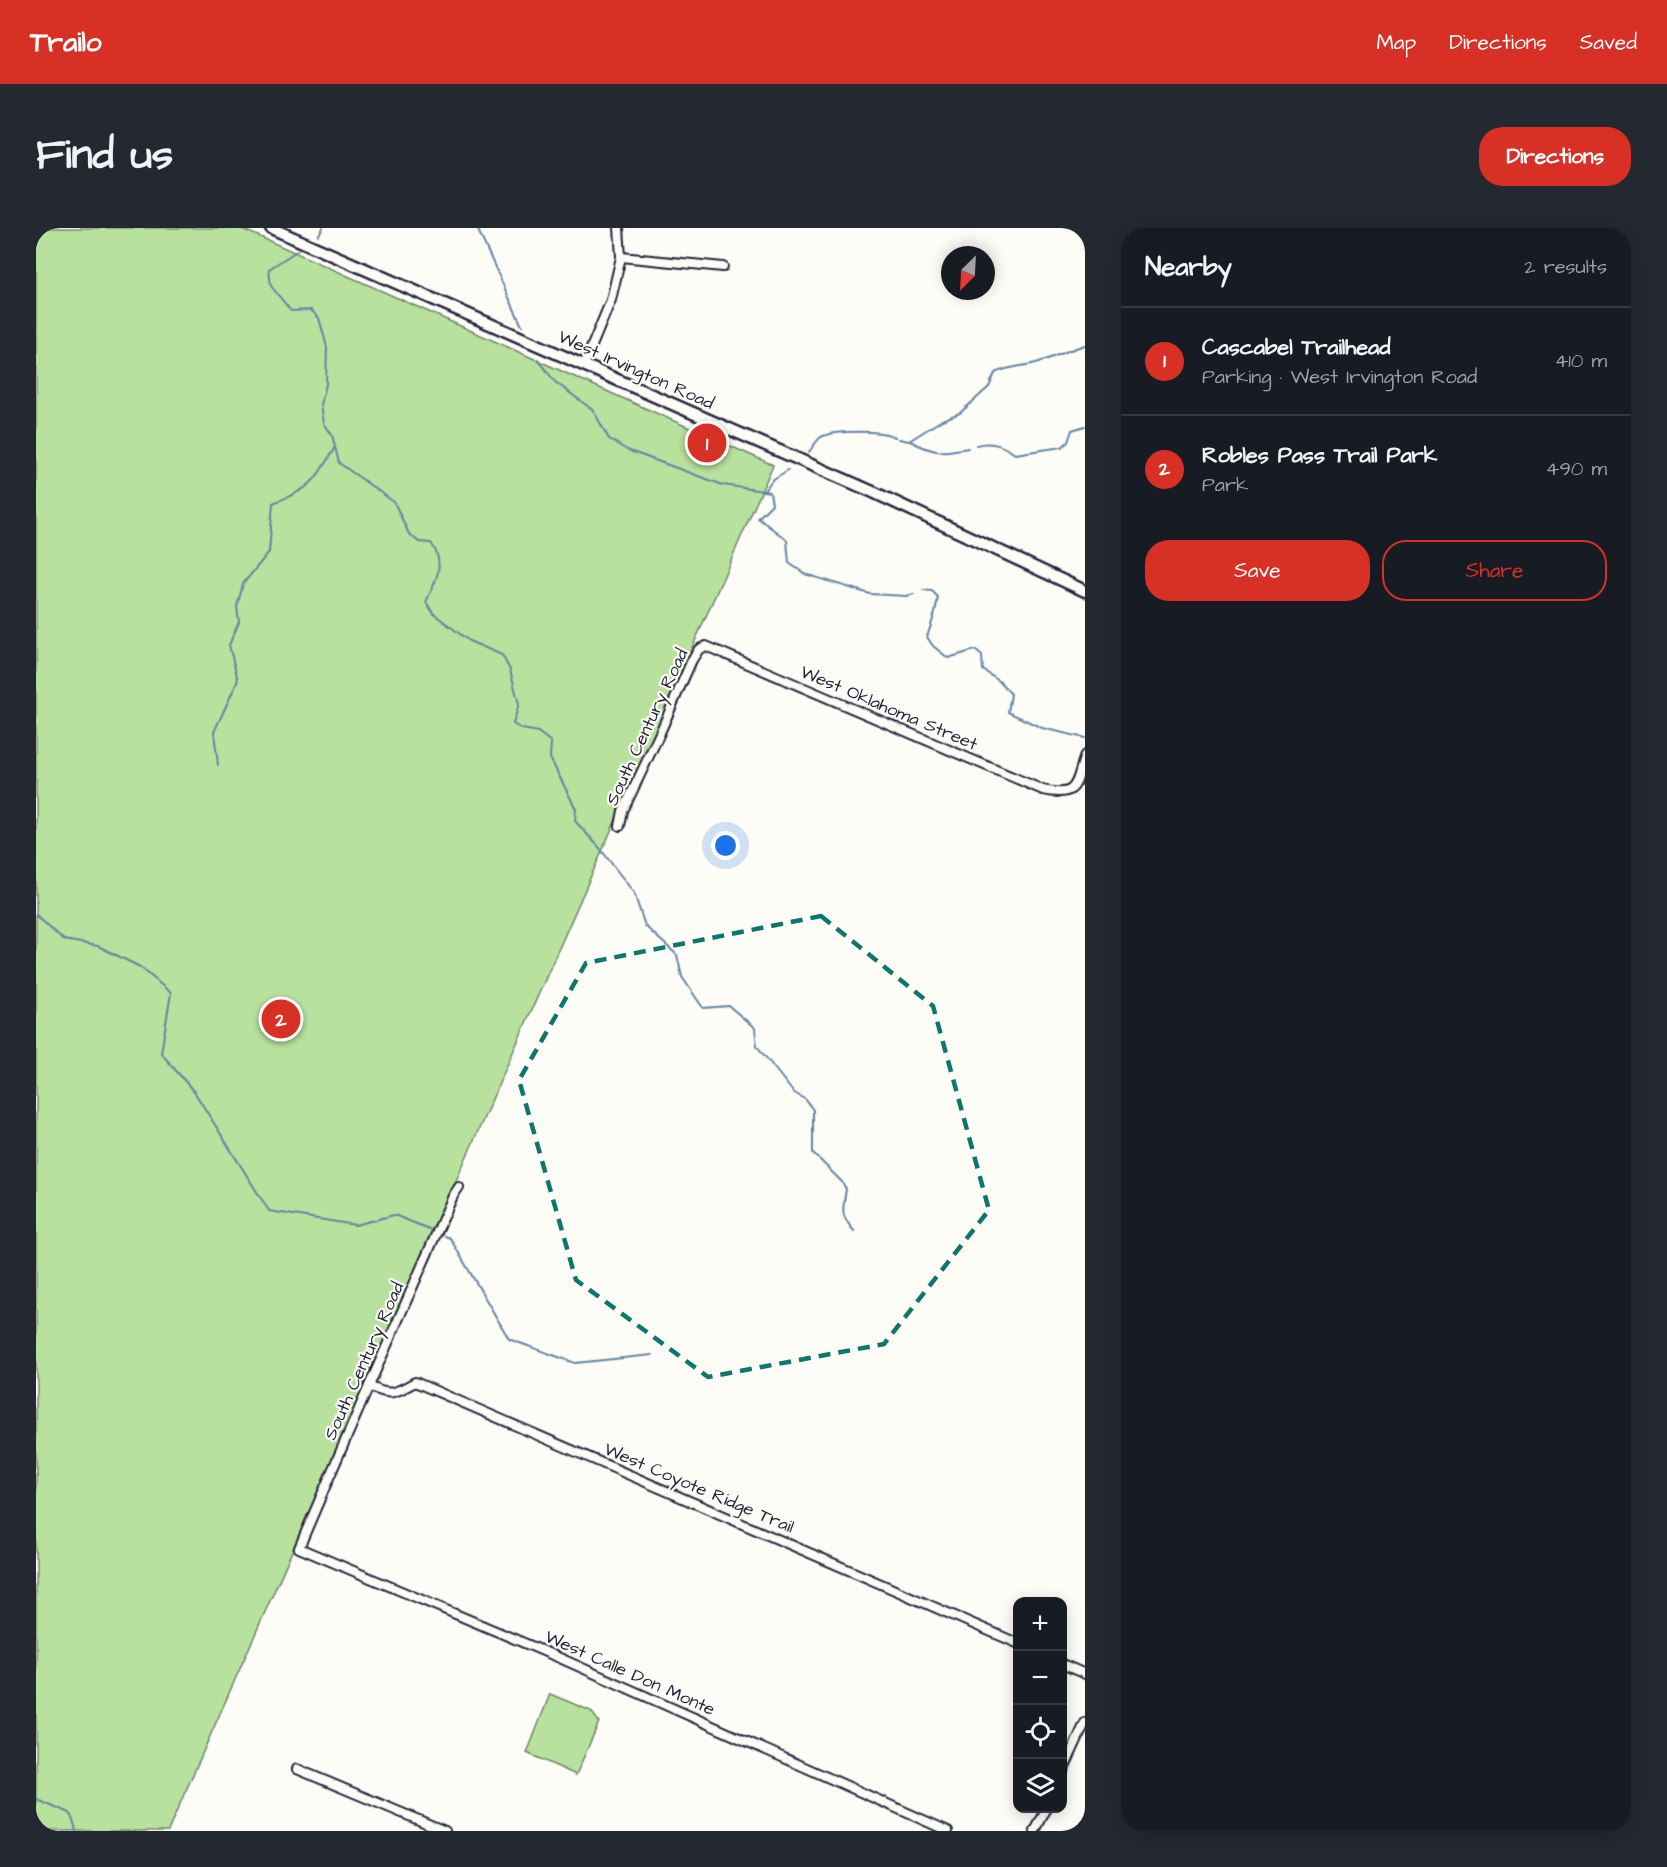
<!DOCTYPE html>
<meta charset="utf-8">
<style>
:root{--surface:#171b24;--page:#242831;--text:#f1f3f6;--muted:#9ea1a6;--line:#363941;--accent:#d93025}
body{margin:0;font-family:"Architects Daughter",sans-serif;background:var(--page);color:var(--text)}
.controls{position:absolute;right:18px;bottom:18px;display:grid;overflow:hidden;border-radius:12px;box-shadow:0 3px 15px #0003}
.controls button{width:54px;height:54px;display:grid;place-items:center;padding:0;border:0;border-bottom:2px solid var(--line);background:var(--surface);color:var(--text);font:30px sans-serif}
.compass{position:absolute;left:905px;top:18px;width:54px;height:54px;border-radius:50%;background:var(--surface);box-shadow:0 3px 15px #0003;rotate:204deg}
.you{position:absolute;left:690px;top:618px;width:21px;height:21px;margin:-15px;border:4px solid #fff;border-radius:50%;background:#1a73e8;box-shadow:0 0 0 9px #1a73e833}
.badge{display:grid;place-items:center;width:39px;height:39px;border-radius:50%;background:var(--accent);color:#fff;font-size:20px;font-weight:700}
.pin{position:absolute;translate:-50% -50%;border:3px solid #fff;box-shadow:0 2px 6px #0006}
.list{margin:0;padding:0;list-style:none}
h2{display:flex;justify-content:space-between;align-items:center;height:78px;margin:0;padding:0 24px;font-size:26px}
h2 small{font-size:20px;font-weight:400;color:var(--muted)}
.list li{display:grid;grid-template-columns:39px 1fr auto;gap:18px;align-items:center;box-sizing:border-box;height:108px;padding:0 24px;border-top:2px solid var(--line)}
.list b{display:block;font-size:22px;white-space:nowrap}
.list p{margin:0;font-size:20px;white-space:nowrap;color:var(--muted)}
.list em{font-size:20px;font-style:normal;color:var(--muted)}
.actions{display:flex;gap:12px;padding:18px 24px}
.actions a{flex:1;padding:14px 0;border:2px solid var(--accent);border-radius:24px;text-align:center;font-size:21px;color:var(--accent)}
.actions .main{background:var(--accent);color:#fff}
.icon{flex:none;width:33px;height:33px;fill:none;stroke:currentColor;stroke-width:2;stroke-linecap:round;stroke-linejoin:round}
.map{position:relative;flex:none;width:1049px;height:1603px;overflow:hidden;border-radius:24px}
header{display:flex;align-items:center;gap:36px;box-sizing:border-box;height:84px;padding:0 30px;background:var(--accent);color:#fff}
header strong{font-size:28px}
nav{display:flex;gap:33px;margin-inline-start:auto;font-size:21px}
.intro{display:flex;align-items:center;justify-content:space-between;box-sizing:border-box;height:144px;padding:0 36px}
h1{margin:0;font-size:42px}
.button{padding:15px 27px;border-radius:24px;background:var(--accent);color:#fff;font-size:21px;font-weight:700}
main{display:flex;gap:36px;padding:0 36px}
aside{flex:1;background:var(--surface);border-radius:24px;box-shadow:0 3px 15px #0003}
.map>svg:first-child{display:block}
.green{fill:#b8e19e;stroke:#6d826c;stroke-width:1.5}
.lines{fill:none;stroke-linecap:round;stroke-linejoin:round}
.stream{stroke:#6384a5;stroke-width:2}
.street-casing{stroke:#22223b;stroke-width:12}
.secondary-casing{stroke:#22223b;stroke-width:15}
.street{stroke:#fdfcf7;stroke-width:8}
.secondary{stroke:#fdfcf7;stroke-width:10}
.marked{fill:none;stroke:#0f766e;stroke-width:4.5;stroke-dasharray:12 8;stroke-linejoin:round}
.labels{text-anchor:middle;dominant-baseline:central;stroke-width:4.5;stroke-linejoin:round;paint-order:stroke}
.street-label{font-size:18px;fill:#22223b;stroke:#fdfcf7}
</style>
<header>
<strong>Trailo</strong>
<nav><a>Map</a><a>Directions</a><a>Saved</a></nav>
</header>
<div class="intro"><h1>Find us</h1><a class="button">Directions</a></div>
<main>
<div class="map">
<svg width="1049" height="1603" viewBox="0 0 1049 1603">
<rect width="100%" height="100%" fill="#fdfcf7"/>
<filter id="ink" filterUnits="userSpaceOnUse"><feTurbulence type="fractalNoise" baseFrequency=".0167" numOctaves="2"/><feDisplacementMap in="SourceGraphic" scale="12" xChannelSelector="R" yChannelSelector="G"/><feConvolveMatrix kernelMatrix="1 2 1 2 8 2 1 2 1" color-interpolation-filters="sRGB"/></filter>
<g filter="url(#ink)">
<g class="green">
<polygon points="0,0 204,0 737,237 132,1603 0,1603"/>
<polygon points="514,1466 555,1483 563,1494 540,1547 491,1525"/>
</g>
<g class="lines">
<g class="stream">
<polyline points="441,0 486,98"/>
<polyline points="282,8 287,0"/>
<path d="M262,22L233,41L235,58L255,83L275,82L283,90L291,119L290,156L285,177L288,195L296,207L303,235L358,274L373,306L383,314L395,315C410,336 400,353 390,374L398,386L433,413L466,427L474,442L483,476L477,496L486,501L502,504L515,514L514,530L540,581L539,593L563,619L598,665L609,698L641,727L646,749L667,780L693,778L719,800L721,818L757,864L770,872L777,882V925L806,954L810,961C807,983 803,985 818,1003"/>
<polyline points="502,131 519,154 557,182 573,211 591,222 687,257 734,264 736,276 722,290 751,312 753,335 769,346 834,366 870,368 878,366"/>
<path d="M863,211L873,213L906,192L924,185L953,159L959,145C974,138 985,139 1000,135C1017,130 1032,122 1049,117"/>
<path d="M874,213C900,226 904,225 932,220"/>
<path d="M940,217C955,213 966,217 979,226L1026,219L1032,214L1036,202L1049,198"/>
<path d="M773,224C776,220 781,212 785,209C799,202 846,202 859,209"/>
<polyline points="728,263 736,252 752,242"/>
<polyline points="887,362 896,363 902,369 899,385 891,409 897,418 912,430 939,422 946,428 947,442 963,453 975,466 972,484 1006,500 1049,510"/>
<path d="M182,537L178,504L202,452L193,417L203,394L201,379L207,356L233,324L237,275C277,260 278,254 299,219"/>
<polyline points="0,686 28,712 62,718 104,739 135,765 125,825 159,865 233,983 319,997 358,987 398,1003"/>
<polyline points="403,1006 414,1010 473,1111 539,1135 616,1127"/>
<polyline points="0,1571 34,1585 41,1603"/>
</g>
<g class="street-casing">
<g id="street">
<polyline points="585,29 687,39"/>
<polyline points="548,137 575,72 585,29 583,0"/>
<path d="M584,598L587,583L623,507L656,432L663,421L670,418L1007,562C1043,570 1039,556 1049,527"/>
<path d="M423,959L417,968C365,1085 313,1202 263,1320L526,1431L912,1603"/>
<path d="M333,1158C355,1169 359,1165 379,1154L981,1415"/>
<polyline points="1026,1436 1049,1446"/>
<polyline points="261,1541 409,1603"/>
<polyline points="1026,1545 1049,1495"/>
<polyline points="999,1603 1011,1580"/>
</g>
</g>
<g class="secondary-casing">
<polyline id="secondary" points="235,0 837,264 1049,363"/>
</g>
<use href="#street" class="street"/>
<use href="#secondary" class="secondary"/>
</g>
</g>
<path class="marked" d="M785,688L897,778L953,982L848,1116L672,1149L540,1052L483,852L550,735Z"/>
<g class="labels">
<g class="street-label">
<text transform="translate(600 142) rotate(24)">West Irvington Road</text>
<text transform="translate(853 480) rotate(23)">West Oklahoma Street</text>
<text transform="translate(611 499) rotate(-65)">South Century Road</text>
<text transform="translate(328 1133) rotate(-66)">South Century Road</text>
<text transform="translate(663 1260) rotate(23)">West Coyote Ridge Trail</text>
<text transform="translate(594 1445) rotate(24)">West Calle Don Monte</text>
</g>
</g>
</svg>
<div class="controls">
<button>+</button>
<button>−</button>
<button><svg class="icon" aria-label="locate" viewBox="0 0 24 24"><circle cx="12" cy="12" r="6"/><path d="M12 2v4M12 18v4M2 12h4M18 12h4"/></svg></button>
<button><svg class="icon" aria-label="layers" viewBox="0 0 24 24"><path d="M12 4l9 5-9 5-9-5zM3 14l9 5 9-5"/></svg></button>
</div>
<svg class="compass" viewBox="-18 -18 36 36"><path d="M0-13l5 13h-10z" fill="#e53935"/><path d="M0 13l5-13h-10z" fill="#9ea1a6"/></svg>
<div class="you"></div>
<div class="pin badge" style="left:671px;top:215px">1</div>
<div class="pin badge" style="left:245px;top:791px">2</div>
</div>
<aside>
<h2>Nearby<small>2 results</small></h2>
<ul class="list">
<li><span class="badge">1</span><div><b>Cascabel Trailhead</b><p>Parking · West Irvington Road</p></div><em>410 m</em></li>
<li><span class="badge">2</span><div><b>Robles Pass Trail Park</b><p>Park</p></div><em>490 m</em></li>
</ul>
<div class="actions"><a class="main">Save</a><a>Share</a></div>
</aside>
</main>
